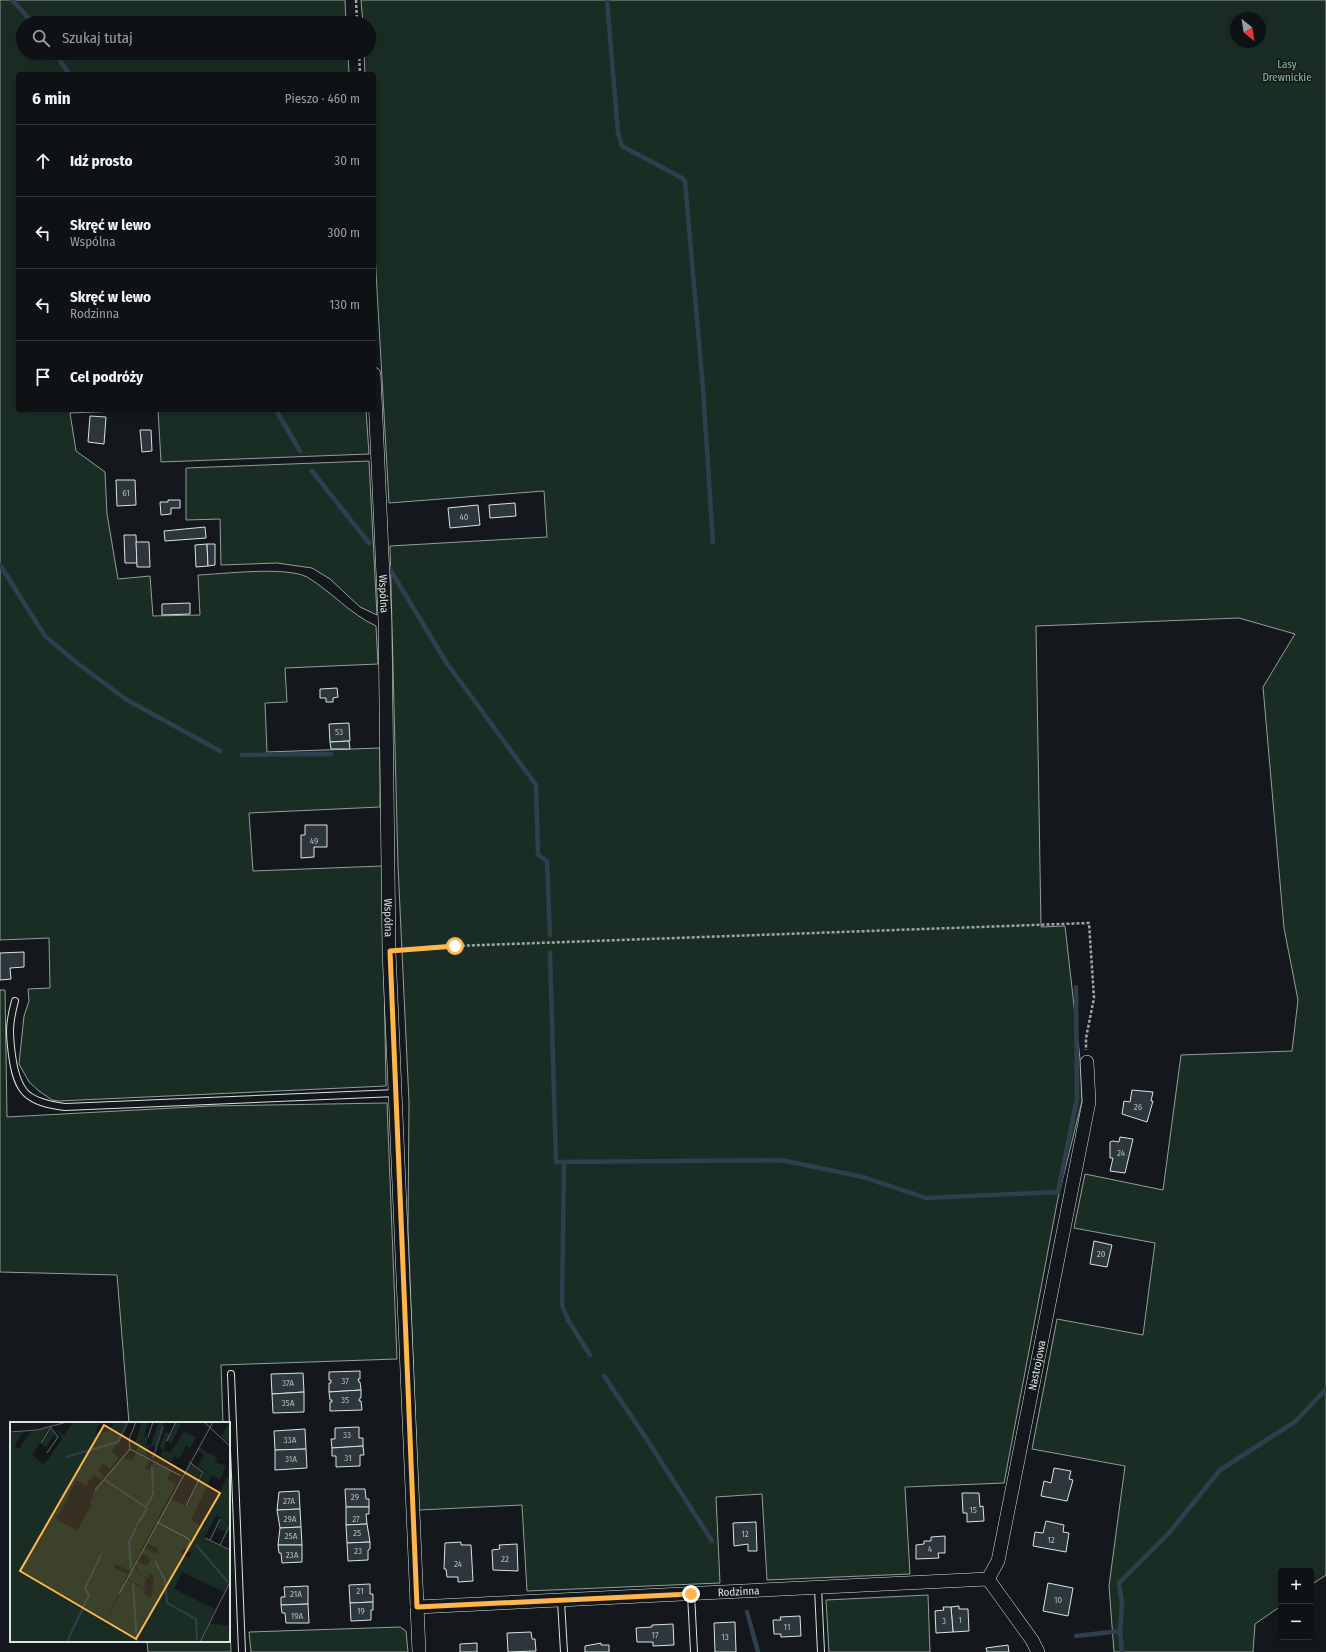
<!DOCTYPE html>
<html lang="pl">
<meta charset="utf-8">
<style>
:root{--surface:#0f1215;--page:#1d2022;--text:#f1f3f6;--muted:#9b9ea0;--line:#2f3234}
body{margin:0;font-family:"Fira Sans Condensed",sans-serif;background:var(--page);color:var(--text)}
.controls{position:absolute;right:12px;bottom:12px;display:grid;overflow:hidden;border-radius:4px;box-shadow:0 2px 10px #0003}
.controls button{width:36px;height:36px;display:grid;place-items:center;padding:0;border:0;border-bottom:1px solid var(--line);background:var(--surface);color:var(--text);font:20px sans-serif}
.compass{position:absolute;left:1230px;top:12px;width:36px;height:36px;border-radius:50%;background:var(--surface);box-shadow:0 2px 10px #0003;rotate:150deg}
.stop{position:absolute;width:12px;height:12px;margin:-9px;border:3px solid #ffb74d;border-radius:50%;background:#fff}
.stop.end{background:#ffb74d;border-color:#fff;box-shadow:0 1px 4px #0008}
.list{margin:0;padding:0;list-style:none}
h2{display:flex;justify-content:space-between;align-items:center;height:52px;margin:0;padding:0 16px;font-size:17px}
h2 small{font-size:13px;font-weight:400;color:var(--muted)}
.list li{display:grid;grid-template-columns:26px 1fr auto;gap:12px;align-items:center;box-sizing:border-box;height:72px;padding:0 16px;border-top:1px solid var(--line)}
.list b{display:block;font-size:15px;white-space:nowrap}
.list p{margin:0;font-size:13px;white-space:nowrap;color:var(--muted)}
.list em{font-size:13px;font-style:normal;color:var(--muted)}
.icon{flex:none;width:22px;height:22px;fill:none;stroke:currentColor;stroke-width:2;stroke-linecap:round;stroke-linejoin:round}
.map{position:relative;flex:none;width:1326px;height:1652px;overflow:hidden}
.search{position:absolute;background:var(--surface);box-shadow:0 2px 10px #0003;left:16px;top:16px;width:360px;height:44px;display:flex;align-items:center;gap:10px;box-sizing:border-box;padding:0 14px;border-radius:22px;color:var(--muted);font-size:15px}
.panel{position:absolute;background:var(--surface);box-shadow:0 2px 10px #0003;left:16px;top:72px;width:360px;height:340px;border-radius:4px}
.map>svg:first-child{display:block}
.green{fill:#1a2d24;stroke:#939e99;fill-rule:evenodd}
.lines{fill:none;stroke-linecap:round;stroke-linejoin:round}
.stream{stroke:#2f3f4d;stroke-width:4.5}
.building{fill:#2c363c;stroke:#d8e6dc}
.service-casing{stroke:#d8e6dc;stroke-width:8}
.minor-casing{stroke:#d8e6dc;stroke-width:14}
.path{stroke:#9da8a2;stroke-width:2.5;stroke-dasharray:3 2;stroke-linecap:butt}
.service{stroke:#14181c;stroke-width:6}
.minor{stroke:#14181c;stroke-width:13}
.route{stroke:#ffb74d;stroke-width:5}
.labels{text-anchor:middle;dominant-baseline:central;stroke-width:3;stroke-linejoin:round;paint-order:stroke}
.number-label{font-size:9px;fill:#adbab4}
.park-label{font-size:11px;fill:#8ac095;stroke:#14181c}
.street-label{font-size:11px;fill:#d8e6dc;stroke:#14181c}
.inset-river{fill:none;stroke:#2f3f4d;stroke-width:2}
.inset-road{fill:none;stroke:#626a69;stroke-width:1}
.view{fill:#ffb74d;fill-opacity:0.15;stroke:#ffb74d;stroke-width:2}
.inset-edge{fill:none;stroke:#d8e6dc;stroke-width:2}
</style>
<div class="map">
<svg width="1326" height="1652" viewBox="0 0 1326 1652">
<rect width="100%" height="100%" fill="#14181c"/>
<g class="green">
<path d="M0,0H345L346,23H23V53H348L349,74H18V410H144L70,413L76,451L105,472L107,514L118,579L150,576L153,616L200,615L198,575C223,574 286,566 307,577C332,592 350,614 376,626L378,664L285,668L287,702L265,703L267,752L380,748V807L249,813L253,871L382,866L386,1086L59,1101L52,1100L39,1091L29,1082L19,1064L24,1016L29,1001L28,989L50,988L49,938L0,940Z"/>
<path d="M361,0H1326V1575L1311,1585V1571H1281V1606L1255,1624L1253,1652H1114L1109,1586L1125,1466L1032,1449L1057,1319L1143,1335L1155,1243L1074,1228L1085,1174L1163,1190L1181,1055L1292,1051L1298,1000L1284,928L1263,687L1295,634L1239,618L1036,626L1041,927L1065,926L1080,1059L1082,1101L1058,1198L1004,1483L905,1487L910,1574L767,1580L762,1494L716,1497L720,1583L527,1591L522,1505L419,1510L408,1227L409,1102L398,866L390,546L547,537L544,491L389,503L374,236V74H365L364,53H369V23H363ZM1236,18H1260V42H1236Z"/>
<polygon points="158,410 366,410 369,454 161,462"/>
<polygon points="369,461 377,615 360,607 330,579 312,568 277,563 221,565 220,519 186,520 186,468"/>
<polygon points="0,990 5,990 7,1117 210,1106 387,1103 397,1359 221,1365 223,1423 129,1423 117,1275 0,1272"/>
<polygon points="928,1595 930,1652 829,1652 826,1600"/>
<polygon points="229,1601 231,1652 148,1652 147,1641 229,1641"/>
<polygon points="400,1627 406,1631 408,1652 251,1652 249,1632"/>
</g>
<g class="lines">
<g class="stream">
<polyline points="12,0 33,23"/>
<polyline points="607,0 618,133 622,146 680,177 685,181 703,389 713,542"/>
<polyline points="55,53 69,74"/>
<polyline points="276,410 300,451"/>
<polyline points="312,471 369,543"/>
<polyline points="0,565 45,636 77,663 127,700 220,751"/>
<polyline points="388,566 446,662 536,785 538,855 547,861 550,935"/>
<polyline points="242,755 331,754"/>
<polyline points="550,953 556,1162 781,1160 863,1177 926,1198 1058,1192 1077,1099 1076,987"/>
<polyline points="564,1162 562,1305 568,1320 590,1355"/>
<polyline points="604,1376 646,1438 712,1541"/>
<polyline points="747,1612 758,1652"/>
<polyline points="1076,1636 1120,1631"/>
<polyline points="1122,1652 1120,1631 1122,1603 1119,1583 1169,1533 1220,1470 1296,1421 1326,1389"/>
</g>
</g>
<g class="building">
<polygon points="90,416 106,417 104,444 88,442"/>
<polygon points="140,430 151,430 152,451 142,452"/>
<polygon points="116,480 135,480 136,505 117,506"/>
<polygon points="168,500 180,500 180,508 171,508 171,514 161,515 160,502 168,502"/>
<polygon points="515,503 516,516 490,518 489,505"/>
<polygon points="478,505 480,525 450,528 448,508"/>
<polygon points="205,527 206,538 165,541 164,531"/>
<polygon points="124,535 136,535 137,563 125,563"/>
<polygon points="136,542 149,542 150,567 137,567"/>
<polygon points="207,544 208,566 196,567 195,545"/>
<polygon points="207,544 215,544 215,565 208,566"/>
<polygon points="190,603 190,614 162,615 162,604"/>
<polygon points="337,688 338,697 333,698 333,702 326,702 326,698 320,698 320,689"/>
<polygon points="349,723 350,741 330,742 329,724"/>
<polygon points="349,741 350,749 331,749 330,742"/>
<polygon points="305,825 327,825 327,847 314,847 314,857 301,858 301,835 305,835"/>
<polygon points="24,952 24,967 10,968 11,979 0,980 0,953"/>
<polygon points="1132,1090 1153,1092 1151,1101 1153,1101 1147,1122 1122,1114 1124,1101 1130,1102"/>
<polygon points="1120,1137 1133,1139 1125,1173 1110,1171 1113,1158 1110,1158 1110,1142 1113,1141 1119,1142"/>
<polygon points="1094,1241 1112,1245 1107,1267 1090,1264"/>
<polygon points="360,1371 360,1379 358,1379 359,1382 360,1382 361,1390 329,1392 329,1383 331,1383 331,1380 329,1380 329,1372"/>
<polygon points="303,1373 304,1392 272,1394 271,1374"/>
<polygon points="361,1390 361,1398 359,1399 359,1401 361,1401 362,1410 330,1411 330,1402 332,1402 332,1400 330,1400 329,1392"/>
<polygon points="304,1392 304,1412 273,1413 272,1394"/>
<polygon points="359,1427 359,1438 363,1438 363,1446 332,1448 331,1439 335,1439 335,1428"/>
<polygon points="305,1429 306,1449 275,1450 274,1431"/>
<polygon points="363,1446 364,1455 360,1455 360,1466 336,1467 336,1456 332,1456 332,1448"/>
<polygon points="306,1449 307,1468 275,1470 275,1450"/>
<polygon points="1054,1468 1071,1471 1069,1479 1073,1480 1067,1501 1041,1496 1044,1481 1051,1483"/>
<polygon points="345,1489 365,1489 366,1499 369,1499 369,1507 346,1507"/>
<polygon points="299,1491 300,1509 277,1510 279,1492"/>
<polygon points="962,1493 979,1493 980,1507 983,1506 984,1521 967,1522 967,1513 963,1513"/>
<polygon points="346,1507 369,1507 369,1514 366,1514 367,1524 346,1525"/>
<polygon points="300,1509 301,1527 280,1528 277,1510"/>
<polygon points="1046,1521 1064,1525 1063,1532 1069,1533 1066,1552 1033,1546 1035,1532 1043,1533"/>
<polygon points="756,1522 757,1551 748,1551 748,1544 734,1546 733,1523"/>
<polygon points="367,1524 370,1542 347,1543 346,1525"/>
<polygon points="301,1527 302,1545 278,1545 280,1528"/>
<polygon points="945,1536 945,1553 938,1553 939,1558 916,1559 916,1545 924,1544 924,1541 931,1541 931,1537"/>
<polygon points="370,1542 370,1549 368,1550 368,1560 348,1561 347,1543"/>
<polygon points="461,1542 461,1545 471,1545 473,1581 458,1582 458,1577 447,1577 446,1569 444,1569 445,1543"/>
<polygon points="517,1544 518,1571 493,1570 492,1550 500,1549 499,1545"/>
<polygon points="278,1545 302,1545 302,1562 282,1563 281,1553 279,1553"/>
<polygon points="1048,1583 1073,1588 1068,1616 1043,1611"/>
<polygon points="370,1584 370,1594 373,1594 373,1602 350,1603 349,1585"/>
<polygon points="308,1586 308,1604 281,1605 281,1597 285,1597 284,1587"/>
<polygon points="373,1602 373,1610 371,1610 371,1620 351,1621 350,1603"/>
<polygon points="308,1604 309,1623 286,1623 285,1613 282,1613 281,1605"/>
<polygon points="959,1606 959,1609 968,1609 969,1631 953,1632 951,1607"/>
<polygon points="943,1607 951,1607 953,1632 936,1633 935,1611 944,1610"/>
<polygon points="800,1616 801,1636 781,1637 781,1634 774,1634 773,1620 781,1620 780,1617"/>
<polygon points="735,1622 736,1652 715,1652 714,1623"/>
<polygon points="673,1624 674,1645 653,1646 653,1642 637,1642 636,1628 652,1627 652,1625"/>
<polygon points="531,1632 532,1639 535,1639 536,1651 508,1652 507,1633"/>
<polygon points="477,1643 477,1652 460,1652 460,1644"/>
<polygon points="601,1643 601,1645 609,1645 609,1652 585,1652 585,1646"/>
<polygon points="1008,1645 1009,1652 987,1652 986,1648"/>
</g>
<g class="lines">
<g class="service-casing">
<g id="service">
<path d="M15,1001C9,1023 9,1032 12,1055C17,1093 27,1102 65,1107L396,1093"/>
<polyline points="231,1374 242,1652"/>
<polyline points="818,1588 821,1652"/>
<polyline points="691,1594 694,1652"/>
<polyline points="561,1601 564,1652"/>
</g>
</g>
<g class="minor-casing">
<g id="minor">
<path id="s1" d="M374,374L385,621L389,951L419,1652"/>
<path id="s2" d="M988,1579L998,1561L1089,1102L1087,1062"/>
<polyline points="988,1579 1032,1640 1038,1652"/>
<path id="s3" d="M417,1607L988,1579"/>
</g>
</g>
<g class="path">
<polyline points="356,0 357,23"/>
<polyline points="359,53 360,74"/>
<polyline points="402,950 455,946 1089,923 1094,998 1086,1038 1086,1050"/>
</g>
<use href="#service" class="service"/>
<use href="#minor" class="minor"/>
</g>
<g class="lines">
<polyline class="route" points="455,946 390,951 417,1607 691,1594"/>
</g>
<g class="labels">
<g class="number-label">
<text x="126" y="493">61</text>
<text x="464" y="517">40</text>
<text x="339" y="732">53</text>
<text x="314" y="841">49</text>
<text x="1138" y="1107">26</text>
<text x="1121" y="1153">24</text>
<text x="1101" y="1254">20</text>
<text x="345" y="1381">37</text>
<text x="288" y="1383">37A</text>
<text x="345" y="1400">35</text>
<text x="288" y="1403">35A</text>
<text x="347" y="1435">33</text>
<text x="290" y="1440">33A</text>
<text x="348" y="1458">31</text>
<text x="291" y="1459">31A</text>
<text x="355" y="1497">29</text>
<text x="289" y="1501">27A</text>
<text x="973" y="1510">15</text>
<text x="290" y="1519">29A</text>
<text x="356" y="1519">27</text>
<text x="357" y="1533">25</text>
<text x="745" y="1534">12</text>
<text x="291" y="1536">25A</text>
<text x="1051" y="1540">12</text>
<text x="930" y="1549">4</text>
<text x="358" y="1551">23</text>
<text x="292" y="1555">23A</text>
<text x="505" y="1559">22</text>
<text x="458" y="1564">24</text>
<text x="360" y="1591">21</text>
<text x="296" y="1594">21A</text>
<text x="1058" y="1600">10</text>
<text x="361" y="1611">19</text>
<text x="297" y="1616">19A</text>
<text x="960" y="1620">1</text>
<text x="944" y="1621">3</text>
<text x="787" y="1627">11</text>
<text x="655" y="1635">17</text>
<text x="725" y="1637">13</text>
</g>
<g class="park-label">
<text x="1287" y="64">Lasy<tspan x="1287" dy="13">Drewnickie</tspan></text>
</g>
<g class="street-label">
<text stroke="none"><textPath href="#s1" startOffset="220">Wspólna</textPath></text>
<text stroke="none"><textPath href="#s1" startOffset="544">Wspólna</textPath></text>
<text stroke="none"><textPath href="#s2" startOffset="220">Nastrojowa</textPath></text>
<text stroke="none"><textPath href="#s3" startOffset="322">Rodzinna</textPath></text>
</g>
</g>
<g transform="translate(10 1422)">
<rect width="220" height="220" fill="#14181c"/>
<path d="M90,0L85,11L98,10L105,0H119L102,30L109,36L100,47L93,41L88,48L94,54L91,58L84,53L76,63L66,58L50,92L45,95L49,99L67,108L82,82L80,81L85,68L113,35L122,39L126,31L139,38L135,46L140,48L143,40L161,49L157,57L166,62L120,149L105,142L104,146L118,152L94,203L117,158L136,168L133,172L141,176L144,154L140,152L138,156L130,152L125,142L127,139L135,143L139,141L141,137L131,131L134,126L146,132L148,127L137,121L148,101L178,117L179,122L170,131L179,136L181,131L176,129L182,118L148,100L161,77L177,85L195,49L188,44L194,33L186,28L189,25L207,36L205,40L216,44L210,58L202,53L181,98L193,105L220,50V101L216,110L207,106L211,96L206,93L194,116L220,129V158L214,170L172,150L164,167L205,187L189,220H0V11L13,10L4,24L9,27L20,10L39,6L22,33L34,43L52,17L47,8L54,13L63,1ZM132,0H138L134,14L138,15L136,23H141L149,0H154L146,24H140L135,33L126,29L129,23L125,22ZM167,0L171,2L161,22L158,20ZM220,0V16L218,20L211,14ZM41,7L47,15L44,13L36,25L31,21ZM156,10L160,12L153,28L160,31L174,10L186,15L180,26L176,24L169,37L165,34L161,40L151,34L153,28L149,25ZM180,42L192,49L187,60L174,52ZM124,143L128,151L136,156L134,166L117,157ZM200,201L220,204V220H191Z" fill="#1a2d24"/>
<path class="inset-river" d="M56,35L108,20L118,0M143,36L153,4M142,45L143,65M95,58L137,86L126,105M136,85L143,73V67M186,123L218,160M145,139L155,158L157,181L186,197L187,218M121,147L119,120L126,106M123,161L127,220M57,220L79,173L75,166L91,133"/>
<path class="inset-road" d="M194,0L220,24M0,10L27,8L57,0M138,15L143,0M157,19L166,0M31,21L41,5M120,27L171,54M120,27L119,17L126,0M37,31L48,15L41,6M85,68L120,27M176,84L193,50L179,40M147,100L179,117L180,120L176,128M195,116L220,128M200,118L210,97M210,123L220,103M109,172L203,0M190,220L220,160"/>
<path class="view" d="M94,3L210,71L126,217L10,149Z"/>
<rect width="220" height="220" class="inset-edge"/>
</g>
</svg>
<div class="controls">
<button>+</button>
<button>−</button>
</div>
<svg class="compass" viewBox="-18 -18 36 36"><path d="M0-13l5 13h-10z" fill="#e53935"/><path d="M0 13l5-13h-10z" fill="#9b9ea0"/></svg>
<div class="stop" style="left:455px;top:946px"></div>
<div class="stop end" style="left:691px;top:1594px"></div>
<div class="search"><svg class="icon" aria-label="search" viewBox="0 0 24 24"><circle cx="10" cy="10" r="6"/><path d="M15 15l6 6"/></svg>Szukaj tutaj</div>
<section class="panel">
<h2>6 min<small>Pieszo · 460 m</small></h2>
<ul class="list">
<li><svg class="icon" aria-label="ahead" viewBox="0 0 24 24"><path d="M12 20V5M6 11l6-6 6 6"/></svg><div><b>Idź prosto</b></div><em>30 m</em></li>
<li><svg class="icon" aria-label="left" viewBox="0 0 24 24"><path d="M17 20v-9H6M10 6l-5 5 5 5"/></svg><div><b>Skręć w lewo</b><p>Wspólna</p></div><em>300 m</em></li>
<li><svg class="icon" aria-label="left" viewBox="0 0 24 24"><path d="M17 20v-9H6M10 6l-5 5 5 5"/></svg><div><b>Skręć w lewo</b><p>Rodzinna</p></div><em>130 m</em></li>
<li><svg class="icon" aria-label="arrive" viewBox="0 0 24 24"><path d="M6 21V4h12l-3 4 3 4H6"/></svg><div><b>Cel podróży</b></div></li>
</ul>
</section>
</div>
